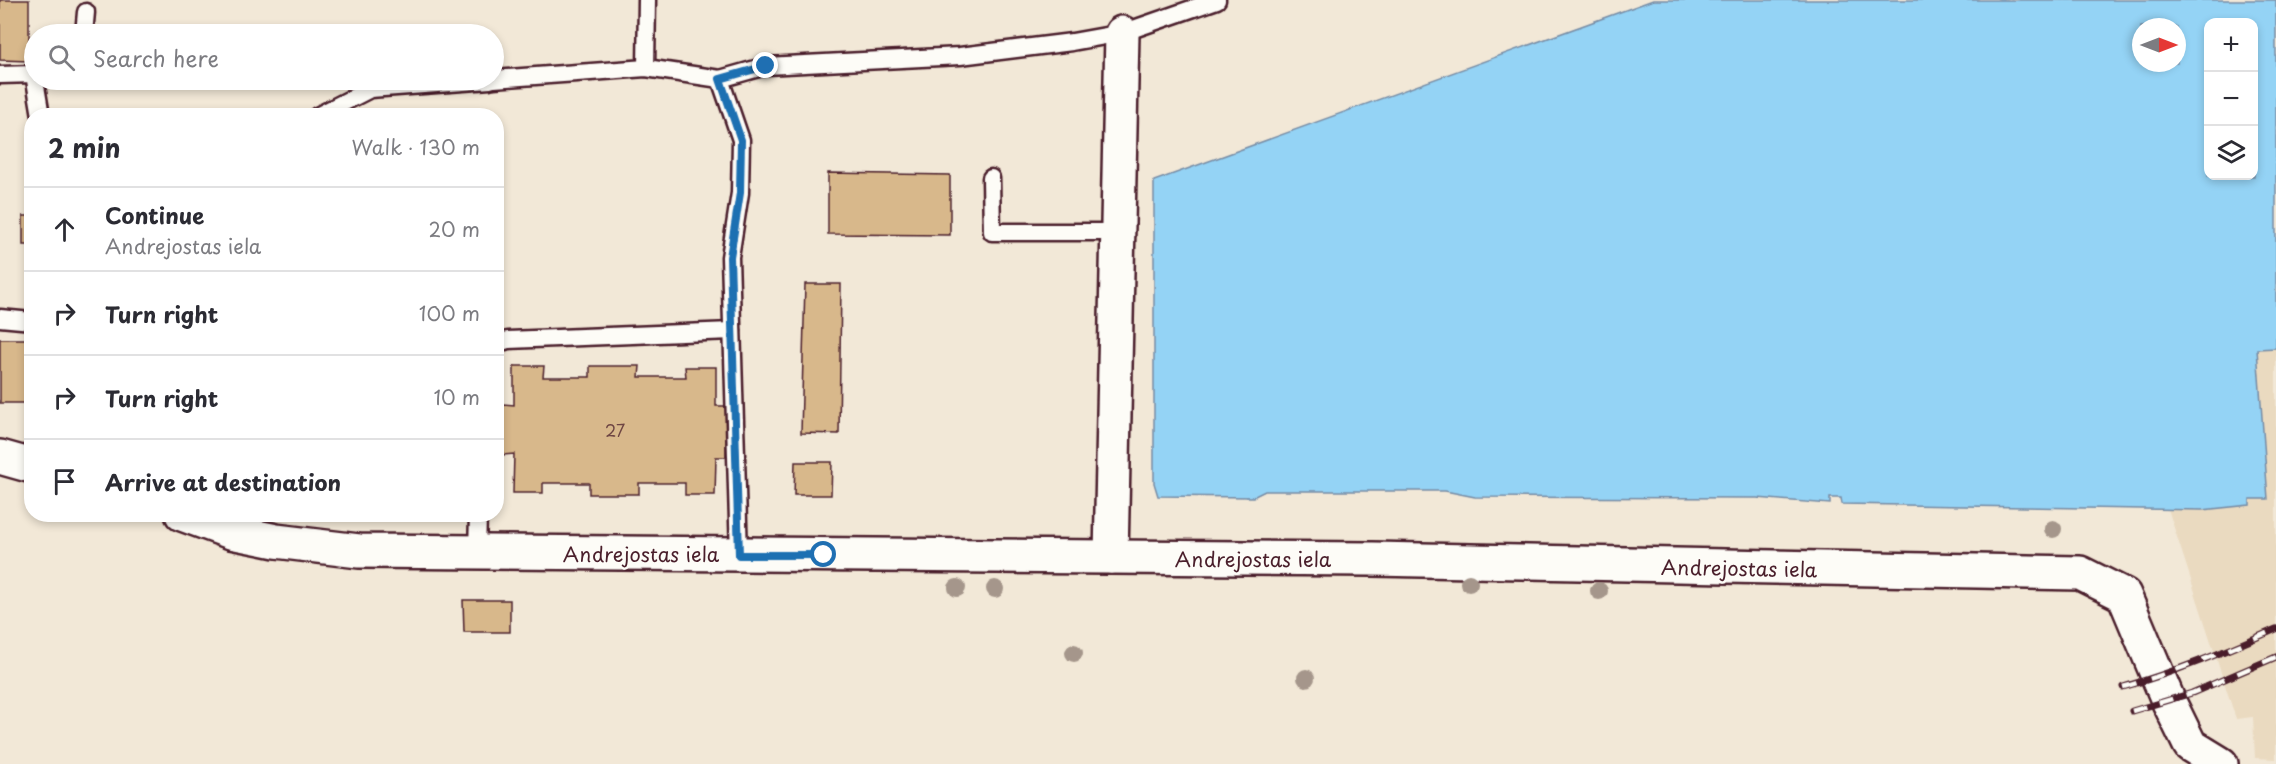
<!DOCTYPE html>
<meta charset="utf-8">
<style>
:root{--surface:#fff;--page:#f7f7f7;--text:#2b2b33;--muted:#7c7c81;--line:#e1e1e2}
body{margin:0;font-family:"Playpen Sans",sans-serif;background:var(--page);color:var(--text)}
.controls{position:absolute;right:18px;top:18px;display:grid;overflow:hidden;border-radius:12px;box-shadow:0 3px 9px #0003}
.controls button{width:54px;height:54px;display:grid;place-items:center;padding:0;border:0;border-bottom:2px solid var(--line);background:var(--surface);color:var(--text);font:30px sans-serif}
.compass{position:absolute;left:2132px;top:18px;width:54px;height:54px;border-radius:50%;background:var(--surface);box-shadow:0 3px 9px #0003;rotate:90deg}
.stop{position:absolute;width:18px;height:18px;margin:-14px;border:4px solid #1f6fb2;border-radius:50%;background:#fff}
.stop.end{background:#1f6fb2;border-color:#fff;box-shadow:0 2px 6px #0008}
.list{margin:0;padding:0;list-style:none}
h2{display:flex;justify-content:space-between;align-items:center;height:78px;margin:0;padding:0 24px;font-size:26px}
h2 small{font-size:20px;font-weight:400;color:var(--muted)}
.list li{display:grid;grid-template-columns:39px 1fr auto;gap:18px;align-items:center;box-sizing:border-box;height:84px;padding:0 24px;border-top:2px solid var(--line)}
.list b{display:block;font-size:22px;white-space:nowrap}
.list p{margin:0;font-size:20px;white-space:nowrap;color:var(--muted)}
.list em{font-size:20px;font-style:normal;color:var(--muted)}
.icon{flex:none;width:33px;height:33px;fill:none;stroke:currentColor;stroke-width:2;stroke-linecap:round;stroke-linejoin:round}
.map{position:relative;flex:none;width:2276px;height:764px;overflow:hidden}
.search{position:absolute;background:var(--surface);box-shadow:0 3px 9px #0003;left:24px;top:24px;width:480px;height:66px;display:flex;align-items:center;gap:15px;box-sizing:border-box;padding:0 21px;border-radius:33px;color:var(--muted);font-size:22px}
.panel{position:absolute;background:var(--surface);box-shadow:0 3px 9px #0003;left:24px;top:108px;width:480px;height:414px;border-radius:24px}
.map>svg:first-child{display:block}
.built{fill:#eadac0}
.water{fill:#94d3f5;stroke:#768ba4;stroke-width:1.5;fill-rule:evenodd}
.building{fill:#d8b88b;stroke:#4a1f2b;stroke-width:1.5}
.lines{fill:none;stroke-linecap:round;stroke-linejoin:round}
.lane-casing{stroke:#4a1f2b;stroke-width:21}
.street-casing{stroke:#4a1f2b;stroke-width:38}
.lane{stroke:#fdfcf7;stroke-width:16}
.street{stroke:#fdfcf7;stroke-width:33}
.rail-casing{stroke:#4a1f2b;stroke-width:7}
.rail{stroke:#fdfcf7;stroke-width:4.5;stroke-dasharray:14;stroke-linecap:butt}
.tree{fill:#a5968b}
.route{stroke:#1f6fb2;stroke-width:8}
.labels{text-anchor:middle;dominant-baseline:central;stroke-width:4.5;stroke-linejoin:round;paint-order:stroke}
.number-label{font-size:16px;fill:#6e4543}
.street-label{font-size:20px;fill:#4a1f2b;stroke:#fdfcf7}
</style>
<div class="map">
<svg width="2276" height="764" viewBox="0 0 2276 764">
<rect width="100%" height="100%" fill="#f2e8d7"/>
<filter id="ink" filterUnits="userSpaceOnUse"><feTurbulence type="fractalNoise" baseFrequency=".0167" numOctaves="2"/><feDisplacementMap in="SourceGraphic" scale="12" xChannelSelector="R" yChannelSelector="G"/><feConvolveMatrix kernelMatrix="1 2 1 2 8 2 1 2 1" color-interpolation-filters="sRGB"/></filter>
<g filter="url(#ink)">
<polygon class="built" points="2257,348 2276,348 2276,759 2255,758 2253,717 2236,719 2168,509 2202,510 2250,505 2250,499 2268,498"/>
<path class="water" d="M1653,0H2276V348L2257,349L2268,499H2250V505L2202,510L1842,504L1841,498H1830V504L1757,498L1475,497L1445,491H1265L1253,497L1158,496L1154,483V181ZM2208,22H2254V176H2208ZM2141,27H2177V63H2141Z"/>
<g class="building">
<polygon points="0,0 29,0 29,61 0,60"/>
<polygon points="828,173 950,175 950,235 828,234"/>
<rect x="23" y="216" width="9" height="29"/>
<polygon points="805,284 841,284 839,434 801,433"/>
<rect x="0" y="339" width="32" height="64"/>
<polygon points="514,366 544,366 543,377 590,377 590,366 640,366 639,377 686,377 685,367 716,367 716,406 726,406 726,457 716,457 715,495 685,495 685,483 639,483 639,494 589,494 589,483 543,483 543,493 513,493 514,454 503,455 503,404 514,405"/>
<polygon points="795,462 832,462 831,495 794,495"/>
<polygon points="463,600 510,600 510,632 464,632"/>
</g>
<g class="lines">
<g class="lane-casing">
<g id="lane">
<polyline points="84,34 86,12"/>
<polyline points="646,68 647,0"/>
<polyline points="0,75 34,74"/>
<polyline points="494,79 646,68 720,79 766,66 960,56 1072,42 1122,33 1217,0"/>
<polyline points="720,79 741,140 740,193 730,257 739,555"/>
<polyline points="35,80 41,116"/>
<polyline points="317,116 370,89 490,80"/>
<polyline points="991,178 992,232 1118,232"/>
<polyline points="0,318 32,321"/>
<polyline points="496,344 508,340 732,331"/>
<polyline points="477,553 478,514"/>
</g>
</g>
<g class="street-casing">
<g id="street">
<polyline points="0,457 32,466"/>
<polyline points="182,514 231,532 276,541 359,551 1373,559 2080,573 2124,595 2168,700 2190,745 2221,764"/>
<polyline points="1111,557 1122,33"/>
</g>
</g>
<use href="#lane" class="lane"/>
<use href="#street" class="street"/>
<g class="rail-casing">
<g id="rail">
<path d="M2123,687C2176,672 2226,651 2276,629"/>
<polyline points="2132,711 2192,693 2276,657"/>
</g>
</g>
<use href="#rail" class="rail"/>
</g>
<g class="tree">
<circle cx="2053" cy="529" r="9"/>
<circle cx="1469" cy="583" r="9"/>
<circle cx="957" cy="588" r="9"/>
<circle cx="995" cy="589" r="9"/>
<circle cx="1599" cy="591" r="9"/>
<circle cx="1074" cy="653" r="9"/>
<circle cx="1306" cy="678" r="9"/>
</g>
</g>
<g class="lines" filter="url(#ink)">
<polyline class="route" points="766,66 720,79 741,140 740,193 730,257 739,555 824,555"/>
</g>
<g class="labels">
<g class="number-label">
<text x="615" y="430">27</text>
</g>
<g class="street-label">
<text x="641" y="554">Andrejostas iela</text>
<text x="1253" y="559">Andrejostas iela</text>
<text transform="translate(1739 568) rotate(1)">Andrejostas iela</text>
</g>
</g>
</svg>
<div class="controls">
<button>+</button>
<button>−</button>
<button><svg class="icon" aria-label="layers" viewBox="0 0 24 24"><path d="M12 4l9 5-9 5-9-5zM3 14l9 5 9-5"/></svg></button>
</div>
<svg class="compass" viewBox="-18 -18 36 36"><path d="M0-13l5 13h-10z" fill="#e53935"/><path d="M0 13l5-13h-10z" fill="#7c7c81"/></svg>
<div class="stop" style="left:824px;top:555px"></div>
<div class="stop end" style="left:766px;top:66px"></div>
<div class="search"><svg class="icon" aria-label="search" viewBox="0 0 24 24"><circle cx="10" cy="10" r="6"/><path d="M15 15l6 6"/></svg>Search here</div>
<section class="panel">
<h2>2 min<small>Walk · 130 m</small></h2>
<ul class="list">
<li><svg class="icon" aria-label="ahead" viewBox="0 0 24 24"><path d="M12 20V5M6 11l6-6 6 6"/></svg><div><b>Continue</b><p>Andrejostas iela</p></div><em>20 m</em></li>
<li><svg class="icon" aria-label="right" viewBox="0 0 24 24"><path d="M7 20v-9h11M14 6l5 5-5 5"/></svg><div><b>Turn right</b></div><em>100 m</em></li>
<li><svg class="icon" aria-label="right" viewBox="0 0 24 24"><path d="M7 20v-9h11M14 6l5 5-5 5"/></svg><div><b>Turn right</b></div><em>10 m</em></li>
<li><svg class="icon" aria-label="arrive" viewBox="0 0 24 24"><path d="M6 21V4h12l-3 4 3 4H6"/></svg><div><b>Arrive at destination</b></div></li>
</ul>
</section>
</div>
